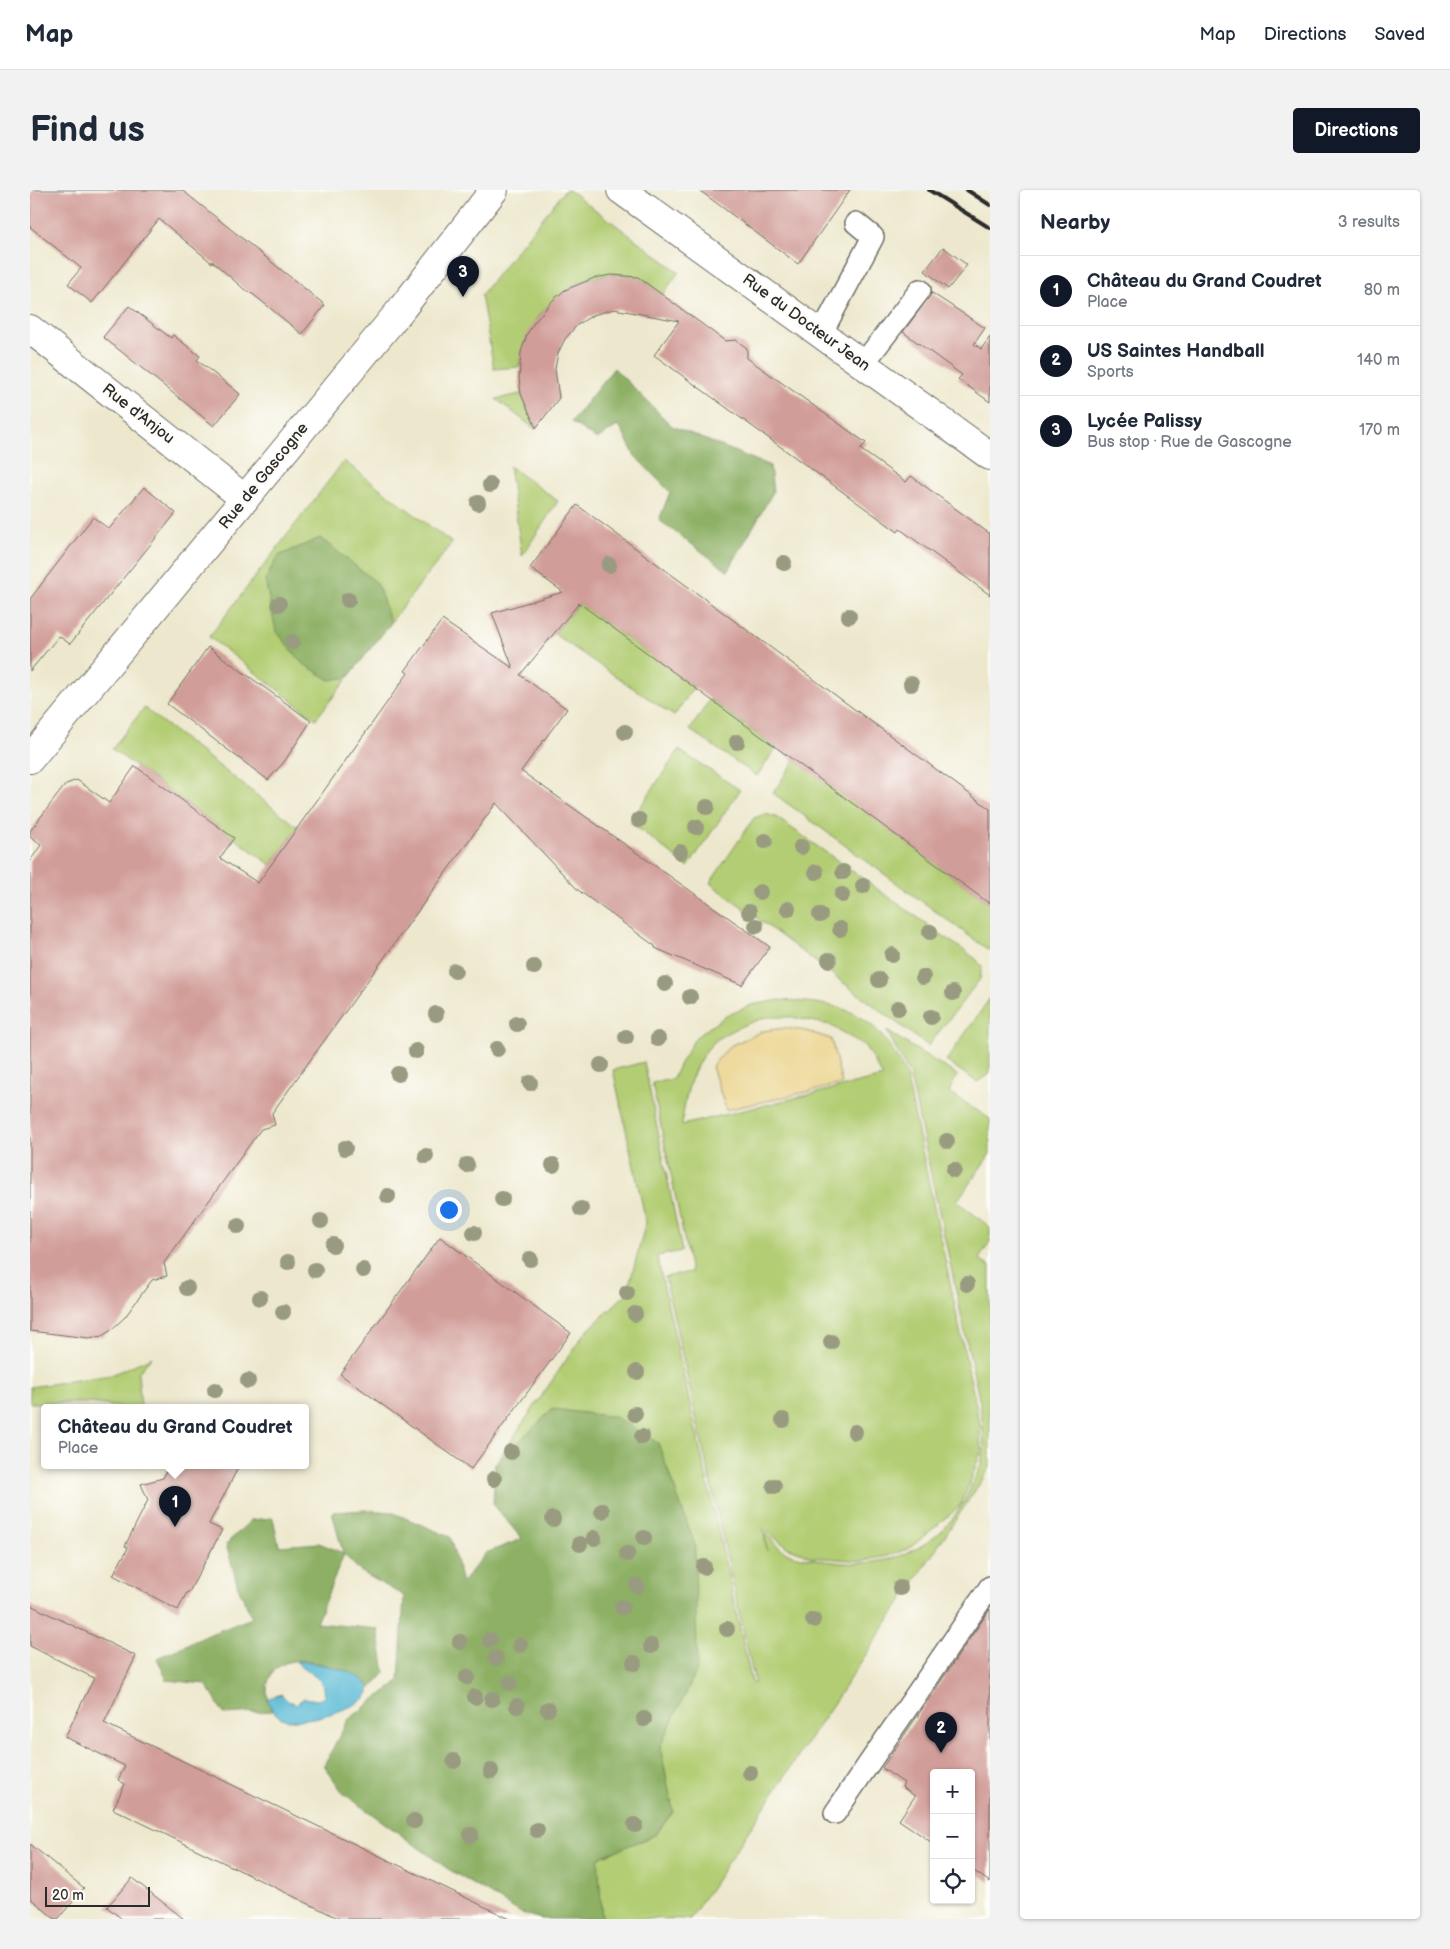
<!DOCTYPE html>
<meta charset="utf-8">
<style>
:root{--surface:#fff;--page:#f2f2f3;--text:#1f2937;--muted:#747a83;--line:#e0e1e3;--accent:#111827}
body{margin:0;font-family:"Balsamiq Sans",sans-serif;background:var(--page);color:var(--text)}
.controls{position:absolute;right:15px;bottom:15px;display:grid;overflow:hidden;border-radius:5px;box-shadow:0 1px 4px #0004}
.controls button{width:45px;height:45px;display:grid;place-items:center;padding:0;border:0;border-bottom:1px solid var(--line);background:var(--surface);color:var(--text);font:25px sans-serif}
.scale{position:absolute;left:15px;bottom:12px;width:105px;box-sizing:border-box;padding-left:5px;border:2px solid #2b2b2b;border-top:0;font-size:14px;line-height:18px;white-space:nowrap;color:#2b2b2b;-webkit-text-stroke:4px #fdfcf7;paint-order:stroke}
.you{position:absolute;left:418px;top:1019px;width:18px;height:18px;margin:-12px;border:4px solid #fff;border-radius:50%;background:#1a73e8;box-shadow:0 0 0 8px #1a73e833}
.badge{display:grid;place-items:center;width:32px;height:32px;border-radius:50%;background:var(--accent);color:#fff;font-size:16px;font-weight:700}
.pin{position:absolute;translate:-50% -41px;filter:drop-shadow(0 1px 2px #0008)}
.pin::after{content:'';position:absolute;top:26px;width:18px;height:15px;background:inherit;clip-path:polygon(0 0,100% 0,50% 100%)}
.popup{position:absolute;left:11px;top:1214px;width:268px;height:65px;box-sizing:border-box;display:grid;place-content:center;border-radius:5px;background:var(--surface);filter:drop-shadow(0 1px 4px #0005);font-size:16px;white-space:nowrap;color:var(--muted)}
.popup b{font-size:19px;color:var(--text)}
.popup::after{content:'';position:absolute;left:50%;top:100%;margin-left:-10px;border:10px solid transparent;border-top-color:var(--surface)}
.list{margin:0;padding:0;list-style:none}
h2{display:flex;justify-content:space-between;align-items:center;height:65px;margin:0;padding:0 20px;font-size:21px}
h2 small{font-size:16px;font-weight:400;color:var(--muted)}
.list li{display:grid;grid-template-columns:32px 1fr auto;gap:15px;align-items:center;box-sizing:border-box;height:70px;padding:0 20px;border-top:1px solid var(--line)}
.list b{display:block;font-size:19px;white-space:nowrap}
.list p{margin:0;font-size:16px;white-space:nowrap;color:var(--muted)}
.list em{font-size:16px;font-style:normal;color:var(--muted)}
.icon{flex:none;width:28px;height:28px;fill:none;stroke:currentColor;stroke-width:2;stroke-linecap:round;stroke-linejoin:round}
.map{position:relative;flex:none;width:960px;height:1729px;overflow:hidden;border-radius:5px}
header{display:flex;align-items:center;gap:30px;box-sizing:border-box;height:70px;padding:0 25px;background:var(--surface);border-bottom:1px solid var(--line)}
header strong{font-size:24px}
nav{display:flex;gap:28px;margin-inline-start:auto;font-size:18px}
.intro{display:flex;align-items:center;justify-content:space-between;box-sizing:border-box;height:120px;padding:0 30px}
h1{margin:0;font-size:35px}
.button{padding:12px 22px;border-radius:5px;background:var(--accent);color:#fff;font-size:18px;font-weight:700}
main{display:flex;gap:30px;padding:0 30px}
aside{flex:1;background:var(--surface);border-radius:5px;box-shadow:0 1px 4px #0004}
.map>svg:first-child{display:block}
.green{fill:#b2cd73;stroke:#6e7c4f;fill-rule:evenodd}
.forest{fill:#8db065;stroke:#5c6e48}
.sand{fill:#eeda9e;stroke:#8c8264}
.water{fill:#58bad6;stroke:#427280}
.building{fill:#d19d99}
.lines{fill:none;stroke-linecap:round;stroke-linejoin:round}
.service-casing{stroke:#6f6d64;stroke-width:24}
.minor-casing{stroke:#6f6d64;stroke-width:30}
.tertiary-casing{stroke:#6f6d64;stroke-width:30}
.service{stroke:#fff;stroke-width:21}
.minor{stroke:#fff;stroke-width:28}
.tertiary{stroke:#fff;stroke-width:28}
.rail{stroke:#2b2b2b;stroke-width:4}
.tree{fill:#999b80}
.labels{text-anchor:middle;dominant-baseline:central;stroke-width:5;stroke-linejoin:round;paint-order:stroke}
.street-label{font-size:16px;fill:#2b2b2b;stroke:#fdfcf7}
</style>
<header>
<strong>Map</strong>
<nav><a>Map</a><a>Directions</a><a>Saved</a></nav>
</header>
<div class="intro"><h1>Find us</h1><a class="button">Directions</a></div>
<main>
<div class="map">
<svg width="960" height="1729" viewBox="0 0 960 1729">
<rect width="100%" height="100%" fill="#fdfcf7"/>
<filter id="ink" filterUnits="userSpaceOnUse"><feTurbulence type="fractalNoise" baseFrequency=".02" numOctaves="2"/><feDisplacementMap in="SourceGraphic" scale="10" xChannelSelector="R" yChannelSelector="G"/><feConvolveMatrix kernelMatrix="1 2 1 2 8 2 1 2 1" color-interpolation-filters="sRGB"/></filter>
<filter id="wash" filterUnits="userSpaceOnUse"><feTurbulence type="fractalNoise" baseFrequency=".0096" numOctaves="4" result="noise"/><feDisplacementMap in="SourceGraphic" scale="20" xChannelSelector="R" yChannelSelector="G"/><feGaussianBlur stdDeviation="1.12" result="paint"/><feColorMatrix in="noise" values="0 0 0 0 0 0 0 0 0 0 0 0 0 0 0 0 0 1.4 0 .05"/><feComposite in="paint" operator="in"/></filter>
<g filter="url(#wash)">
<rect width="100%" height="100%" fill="#ede8cd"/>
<g class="green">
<path d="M535,0H539L649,82L632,105C625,100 616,90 607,87C551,72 494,122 489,177L464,179L451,105Z"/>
<polygon points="491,204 500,224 508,236 505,239 466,209"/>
<polygon points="314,271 422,353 286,529 179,447"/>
<polygon points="479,276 528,311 492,366"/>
<polygon points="549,413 664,497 644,526 524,444"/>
<polygon points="680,509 746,558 727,586 660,540"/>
<polygon points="114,518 268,637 241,675 82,559"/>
<polygon points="649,560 710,600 658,677 600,632"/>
<polygon points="765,570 960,714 960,761 743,603"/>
<polygon points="735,624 746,627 946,769 952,777 950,789 898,856 680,693 724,628"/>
<polygon points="960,808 960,884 947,892 916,871"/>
<path d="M750,810C818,814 845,821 876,885L950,1235L951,1261L941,1290L929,1317L880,1358L858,1366L832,1371L782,1367L757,1357L733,1339L737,1361L735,1343C741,1349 747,1357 754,1361C764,1367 780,1368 791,1370C857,1383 917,1358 942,1294C946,1286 951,1278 952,1269C956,1251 952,1231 950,1213L880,886L857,841L927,885L919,902L960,929V964L927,1011L960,1037V1052L949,1069L960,1076V1278L660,1729H572L567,1668L625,1645L643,1622L630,1556L667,1480L523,1219L465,1274L554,1144L597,1103L616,1032L583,880L614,872L652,1061L627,1066L722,1493H725L635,1087L661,1082L622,893L643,889L649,875L666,847L694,827L721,815ZM737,827H762L800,835L835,856L853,887L652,935C654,908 662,876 681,855C694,841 719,833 737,827Z"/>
<polygon points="122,1167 108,1183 111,1218 94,1218 61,1213 0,1213 0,1197 81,1185"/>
</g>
<g class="forest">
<polygon points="584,178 642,236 740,276 743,302 698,381 629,330 640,302 605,266 589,235 567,249 541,232"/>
<polygon points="290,348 347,393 361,433 318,487 300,490 272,473 246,441 235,390 248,366"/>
<path d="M523,1219L585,1227L628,1253L665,1355L667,1480L630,1556L643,1621L625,1645L568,1668L572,1729H511L491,1723L418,1679L313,1603L294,1575L318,1530L369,1491L374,1406L330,1381L314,1364L286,1433L348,1439L355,1483L339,1500L336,1492C313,1482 262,1454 242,1484C234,1496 237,1509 242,1521L194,1524L176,1494L137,1490L127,1468L183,1443L222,1428L208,1397L196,1354L221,1330L243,1328L249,1356L289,1353L313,1363L302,1322L336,1320L361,1322L420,1347L432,1393L456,1363L492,1349L463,1314L465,1274Z"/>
</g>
<polygon class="sand" points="755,838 776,841 801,849 812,894 696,920 682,876 700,856 733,841"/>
<path class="water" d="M266,1471C280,1472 343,1481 339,1502C335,1518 269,1535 254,1529C244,1525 241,1518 237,1509L251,1504L258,1511L266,1514L274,1508L288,1510L293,1508C301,1489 274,1483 266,1471Z"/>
<g id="blocks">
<g class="building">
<polygon points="0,0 152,0 295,115 272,144 224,105 215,100 182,71 182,73 129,29 62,113 38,94 51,78 0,37"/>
<polygon points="669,0 820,0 768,74"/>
<polygon points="913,57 937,75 918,99 895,81"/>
<polygon points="581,85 608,87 695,151 706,150 717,158 717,168 836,253 830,259 876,292 881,286 960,344 960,405 870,339 868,342 624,165 649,131 584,119 563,125 547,135 535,149 528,163 525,179 529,208 506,238 491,204 489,188 491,162 497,144 503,134 523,110 535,100 564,88"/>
<polygon points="902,103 955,138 944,154 951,159 960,147 960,212 928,189 932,185 873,142"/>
<polygon points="99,116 141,148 143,145 170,166 167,170 210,204 184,236 73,147"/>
<polygon points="114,297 146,323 40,454 29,446 0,481 0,409 63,327 79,339"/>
<polygon points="547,315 960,619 960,714 549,413 490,485 537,519 491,581 740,757 712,795 625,758 625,756 548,700 466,613 242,923 245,935 231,939 134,1073 137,1086 122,1090 95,1127 80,1141 72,1146 59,1148 0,1141 0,671 11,655 0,647 0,641 36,594 47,590 79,613 105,576 204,648 190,668 228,693 378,483 375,481 412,430 483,478 462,423 533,402 500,378"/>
<polygon points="178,457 281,531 254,572 238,590 137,514"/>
<polygon points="410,1047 541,1143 441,1279 310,1184"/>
<polygon points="139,1276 209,1276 179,1334 192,1340 159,1402 157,1402 148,1420 83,1385 98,1358 95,1356 118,1310 111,1294 133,1288"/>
<polygon points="0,1415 106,1466 74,1533 480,1729 310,1729 83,1619 95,1594 88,1590 95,1576 35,1547 64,1488 0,1456"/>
<polygon points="960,1419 960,1692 941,1679 941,1583 904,1583 904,1654 869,1630 885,1606 872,1597 874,1593 852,1578"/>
<polygon points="0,1654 54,1698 28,1729 25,1729 0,1708"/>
<polygon points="102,1688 154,1729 92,1729 77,1717"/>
</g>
</g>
</g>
<g filter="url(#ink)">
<use href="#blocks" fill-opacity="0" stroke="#6f6d64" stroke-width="1"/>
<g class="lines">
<g class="service-casing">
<g id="service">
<polyline points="791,144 843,47 826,33"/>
<polyline points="833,174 890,100"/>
<polyline points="805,1623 960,1397"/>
</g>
</g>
<g class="minor-casing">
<polyline id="minor" points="0,139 215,309"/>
</g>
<g class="tertiary-casing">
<g id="tertiary">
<polyline points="591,0 960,266"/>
<polyline points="0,569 373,117 464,0"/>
</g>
</g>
<use href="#service" class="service"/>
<use href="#minor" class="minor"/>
<use href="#tertiary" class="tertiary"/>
<g class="rail">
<polyline points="899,0 960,38"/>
<polyline points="937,0 960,15"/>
</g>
</g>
<g class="tree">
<circle cx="460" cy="295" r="8"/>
<circle cx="448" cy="313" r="8"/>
<circle cx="754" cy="373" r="8"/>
<circle cx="579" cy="375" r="8"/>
<circle cx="318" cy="410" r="8"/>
<circle cx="249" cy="414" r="8"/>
<circle cx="819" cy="426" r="8"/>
<circle cx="262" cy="452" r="8"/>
<circle cx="881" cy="494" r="8"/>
<circle cx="595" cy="542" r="8"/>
<circle cx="707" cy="552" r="8"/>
<circle cx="677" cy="617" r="8"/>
<circle cx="609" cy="630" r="8"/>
<circle cx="666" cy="637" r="8"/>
<circle cx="735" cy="651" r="8"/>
<circle cx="771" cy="657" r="8"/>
<circle cx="650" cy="662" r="8"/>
<circle cx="786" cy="682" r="8"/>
<circle cx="813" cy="682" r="8"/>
<circle cx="833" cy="696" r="8"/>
<circle cx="730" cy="702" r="8"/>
<circle cx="812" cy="705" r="8"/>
<circle cx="758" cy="719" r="8"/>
<circle cx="719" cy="722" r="8"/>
<circle cx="790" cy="725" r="8"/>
<circle cx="726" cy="736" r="8"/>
<circle cx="810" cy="739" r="8"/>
<circle cx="900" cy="742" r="8"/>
<circle cx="862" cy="765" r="8"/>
<circle cx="799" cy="770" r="8"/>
<circle cx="504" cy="777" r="8"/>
<circle cx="425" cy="781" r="8"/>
<circle cx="893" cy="787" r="8"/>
<circle cx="849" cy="790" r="8"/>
<circle cx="635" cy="794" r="8"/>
<circle cx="923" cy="803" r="8"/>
<circle cx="660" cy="807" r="8"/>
<circle cx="868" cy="818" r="8"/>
<circle cx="406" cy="824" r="8"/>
<circle cx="901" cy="827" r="8"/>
<circle cx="487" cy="834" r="8"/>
<circle cx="596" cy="847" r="8"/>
<circle cx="628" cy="849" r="8"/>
<circle cx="467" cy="859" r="8"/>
<circle cx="386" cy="861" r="8"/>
<circle cx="571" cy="875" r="8"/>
<circle cx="368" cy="884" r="8"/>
<circle cx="500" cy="893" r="8"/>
<circle cx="917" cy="951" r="8"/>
<circle cx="315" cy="958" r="8"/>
<circle cx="396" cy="966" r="8"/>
<circle cx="437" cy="975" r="8"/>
<circle cx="523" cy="975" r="8"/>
<circle cx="924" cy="980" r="8"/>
<circle cx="358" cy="1006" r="8"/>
<circle cx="472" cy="1009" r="8"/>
<circle cx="551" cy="1019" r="8"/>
<circle cx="291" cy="1031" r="8"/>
<circle cx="208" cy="1036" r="8"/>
<circle cx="444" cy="1043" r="8"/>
<circle cx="303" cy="1055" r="8"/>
<circle cx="500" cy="1069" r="8"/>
<circle cx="258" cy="1072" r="8"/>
<circle cx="285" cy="1080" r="8"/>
<circle cx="333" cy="1080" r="8"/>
<circle cx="937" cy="1094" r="8"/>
<circle cx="157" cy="1098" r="8"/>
<circle cx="597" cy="1103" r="8"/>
<circle cx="230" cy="1108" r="8"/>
<circle cx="253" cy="1122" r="8"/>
<circle cx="605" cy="1124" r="8"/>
<circle cx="801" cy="1152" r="8"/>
<circle cx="607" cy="1182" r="8"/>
<circle cx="218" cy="1191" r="8"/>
<circle cx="185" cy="1200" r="8"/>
<circle cx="605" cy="1224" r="8"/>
<circle cx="753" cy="1230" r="8"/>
<circle cx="825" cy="1242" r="8"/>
<circle cx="612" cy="1247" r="8"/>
<circle cx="481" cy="1262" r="8"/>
<circle cx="464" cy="1289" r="8"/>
<circle cx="744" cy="1296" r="8"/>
<circle cx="572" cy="1321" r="8"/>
<circle cx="523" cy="1329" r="8"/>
<circle cx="564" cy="1348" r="8"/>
<circle cx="614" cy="1348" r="8"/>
<circle cx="550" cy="1354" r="8"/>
<circle cx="597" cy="1364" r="8"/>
<circle cx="674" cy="1377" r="8"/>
<circle cx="607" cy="1396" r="8"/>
<circle cx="870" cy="1398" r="8"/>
<circle cx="592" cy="1417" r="8"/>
<circle cx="783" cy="1430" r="8"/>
<circle cx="697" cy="1439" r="8"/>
<circle cx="460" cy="1450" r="8"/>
<circle cx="430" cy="1452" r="8"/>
<circle cx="490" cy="1455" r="8"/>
<circle cx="621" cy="1456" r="8"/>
<circle cx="466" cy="1468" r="8"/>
<circle cx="604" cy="1473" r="8"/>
<circle cx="437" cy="1487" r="8"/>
<circle cx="480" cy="1493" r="8"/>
<circle cx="445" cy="1507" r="8"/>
<circle cx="462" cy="1509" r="8"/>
<circle cx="487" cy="1516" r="8"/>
<circle cx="518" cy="1519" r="8"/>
<circle cx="614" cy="1529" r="8"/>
<circle cx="424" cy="1571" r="8"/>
<circle cx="461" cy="1581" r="8"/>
<circle cx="720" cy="1583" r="8"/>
<circle cx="384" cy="1631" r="8"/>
<circle cx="605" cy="1635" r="8"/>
<circle cx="507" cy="1640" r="8"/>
<circle cx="441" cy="1645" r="8"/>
</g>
</g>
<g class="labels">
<g class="street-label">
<text transform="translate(776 133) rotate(36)">Rue du Docteur Jean</text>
<text transform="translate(108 224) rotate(38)">Rue d'Anjou</text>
<text transform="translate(234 286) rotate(-51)">Rue de Gascogne</text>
</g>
</g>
</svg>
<div class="controls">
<button>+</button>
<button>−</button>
<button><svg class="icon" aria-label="locate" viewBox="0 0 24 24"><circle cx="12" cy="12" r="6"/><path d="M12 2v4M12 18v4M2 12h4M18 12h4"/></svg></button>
</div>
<div class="scale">20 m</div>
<div class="you"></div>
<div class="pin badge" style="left:145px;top:1337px">1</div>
<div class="popup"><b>Château du Grand Coudret</b>Place</div>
<div class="pin badge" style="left:911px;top:1563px">2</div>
<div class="pin badge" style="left:433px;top:107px">3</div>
</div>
<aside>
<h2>Nearby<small>3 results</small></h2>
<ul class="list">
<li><span class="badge">1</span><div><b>Château du Grand Coudret</b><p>Place</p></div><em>80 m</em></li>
<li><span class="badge">2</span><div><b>US Saintes Handball</b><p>Sports</p></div><em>140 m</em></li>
<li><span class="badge">3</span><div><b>Lycée Palissy</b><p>Bus stop · Rue de Gascogne</p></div><em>170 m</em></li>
</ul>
</aside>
</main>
